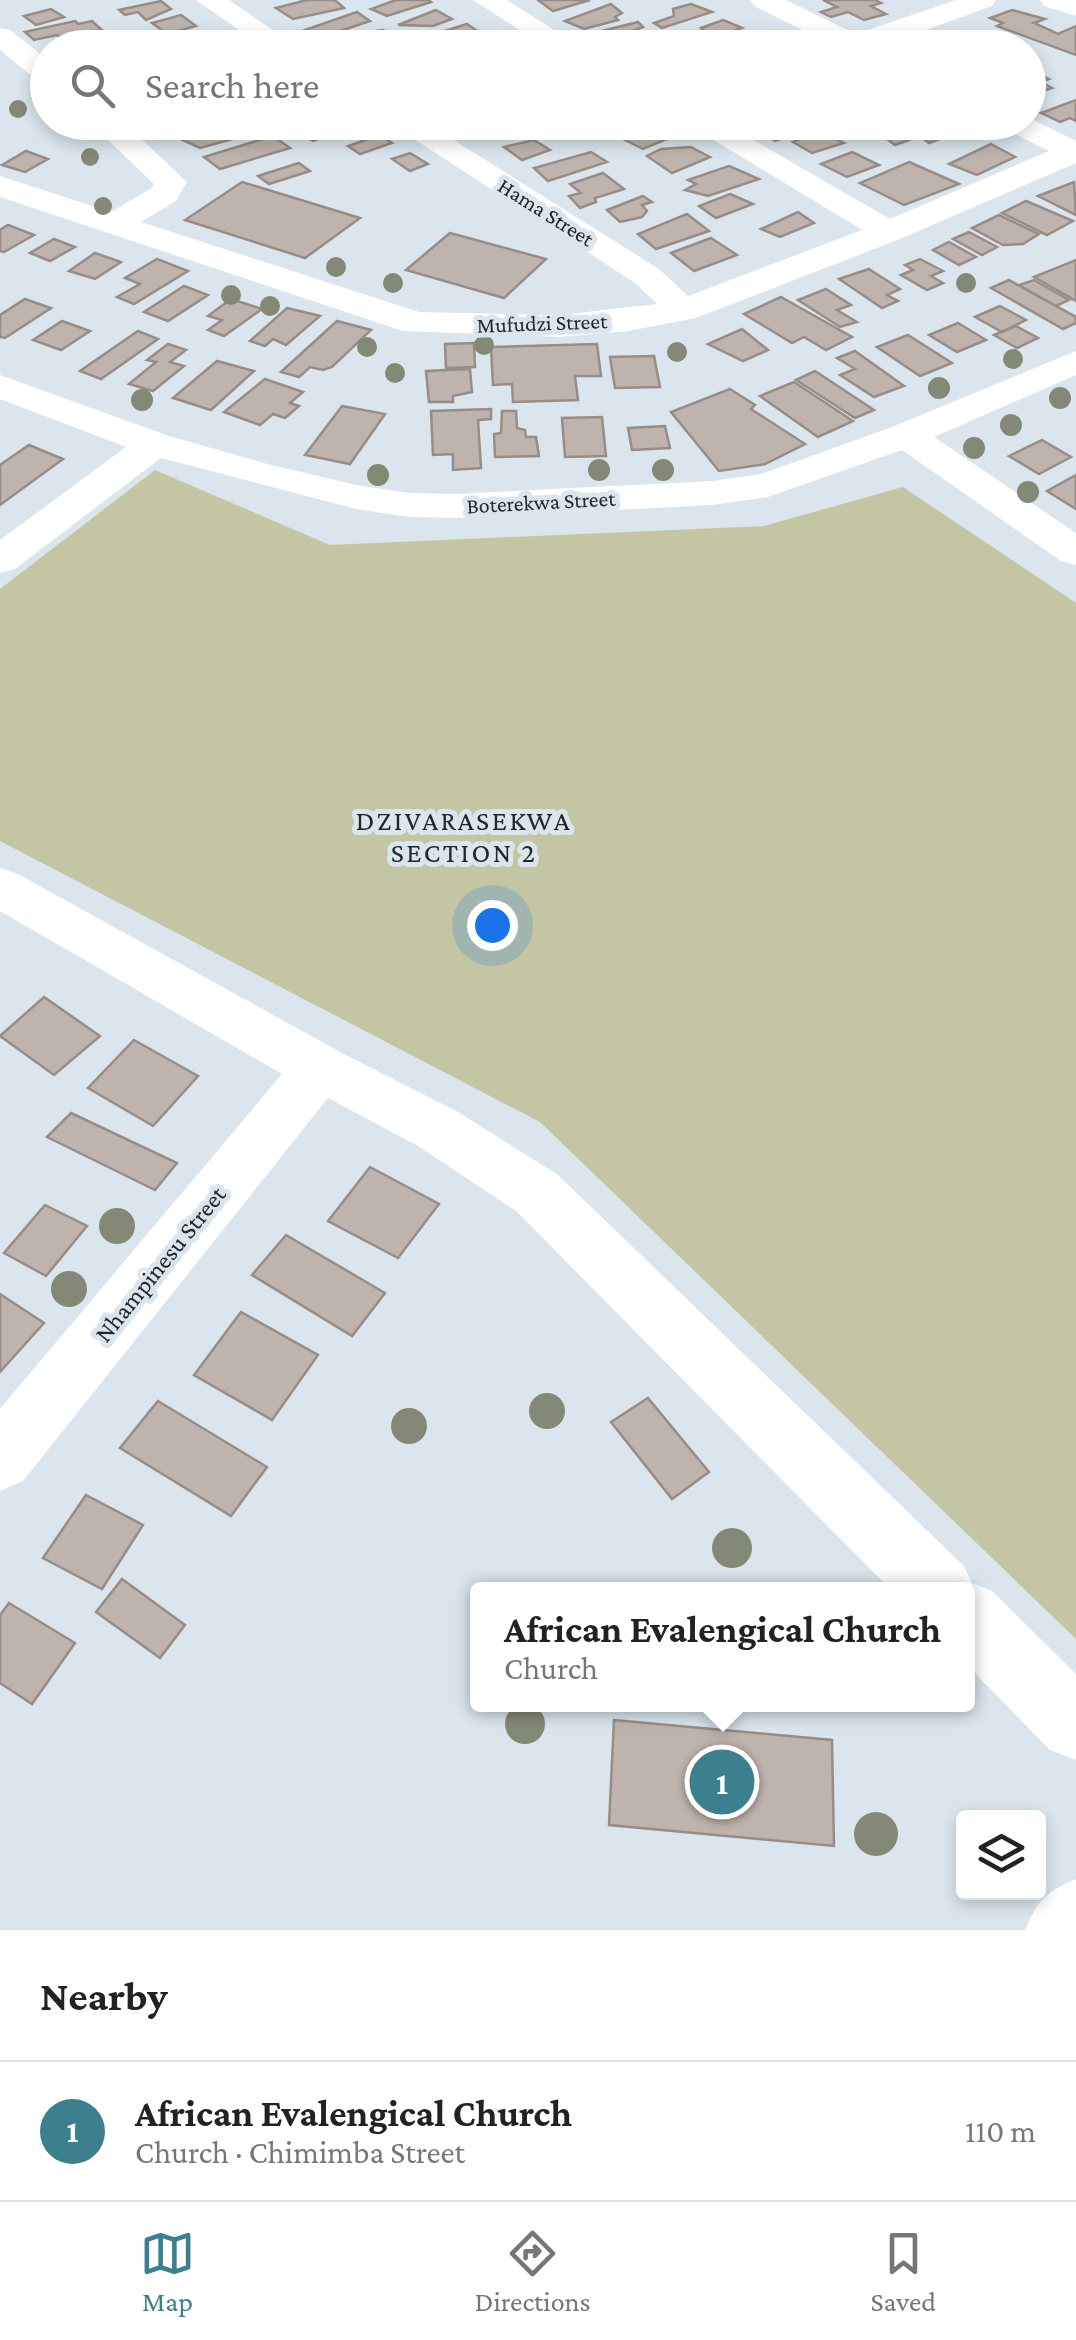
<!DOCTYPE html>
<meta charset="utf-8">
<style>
:root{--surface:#fff;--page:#f2f2f2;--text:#222;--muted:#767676;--line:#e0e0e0;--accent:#3c7f8f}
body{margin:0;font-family:"Crimson Pro",serif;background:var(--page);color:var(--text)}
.controls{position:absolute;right:30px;bottom:30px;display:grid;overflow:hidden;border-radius:10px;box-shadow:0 5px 15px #0003}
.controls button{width:90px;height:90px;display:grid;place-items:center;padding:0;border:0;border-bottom:2px solid var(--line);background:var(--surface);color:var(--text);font:50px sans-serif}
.you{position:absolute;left:492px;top:925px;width:35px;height:35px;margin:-25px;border:8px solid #fff;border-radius:50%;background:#1a73e8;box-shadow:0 0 0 15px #1a73e833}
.badge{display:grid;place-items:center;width:65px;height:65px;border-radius:50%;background:var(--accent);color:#fff;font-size:32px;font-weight:700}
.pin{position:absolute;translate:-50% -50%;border:5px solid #fff;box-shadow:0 2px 10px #0006}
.popup{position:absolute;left:470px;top:1582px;width:505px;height:130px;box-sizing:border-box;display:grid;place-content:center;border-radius:10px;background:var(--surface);filter:drop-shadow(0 2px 8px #0005);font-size:32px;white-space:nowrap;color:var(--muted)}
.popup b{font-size:38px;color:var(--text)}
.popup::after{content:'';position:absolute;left:50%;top:100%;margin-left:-20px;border:20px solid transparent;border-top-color:var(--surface)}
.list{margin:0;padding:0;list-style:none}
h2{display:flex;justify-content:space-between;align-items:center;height:130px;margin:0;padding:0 40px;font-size:42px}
h2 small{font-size:32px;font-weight:400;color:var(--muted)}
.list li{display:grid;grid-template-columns:65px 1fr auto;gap:30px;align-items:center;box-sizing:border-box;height:140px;padding:0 40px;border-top:2px solid var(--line)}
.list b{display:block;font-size:38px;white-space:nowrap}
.list p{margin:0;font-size:32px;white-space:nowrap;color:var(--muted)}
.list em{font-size:32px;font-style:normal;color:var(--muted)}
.icon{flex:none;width:55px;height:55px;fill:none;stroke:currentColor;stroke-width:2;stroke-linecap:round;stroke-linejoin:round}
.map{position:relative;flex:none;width:1076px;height:1930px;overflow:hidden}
.search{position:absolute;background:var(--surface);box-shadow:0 5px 15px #0003;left:30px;right:30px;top:30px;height:110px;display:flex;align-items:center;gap:25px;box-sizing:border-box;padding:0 35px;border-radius:55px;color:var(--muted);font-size:38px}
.sheet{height:270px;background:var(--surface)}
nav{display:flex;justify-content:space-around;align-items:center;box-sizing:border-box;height:140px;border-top:2px solid var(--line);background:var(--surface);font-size:28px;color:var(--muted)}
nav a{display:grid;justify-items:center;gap:5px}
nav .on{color:var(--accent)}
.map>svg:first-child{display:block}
.green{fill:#c4c6a3}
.building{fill:#bfb4ad;stroke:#988d86;stroke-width:2.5}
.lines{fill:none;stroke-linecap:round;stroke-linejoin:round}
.minor{fill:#fff;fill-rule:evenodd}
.tree{fill:#838974}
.labels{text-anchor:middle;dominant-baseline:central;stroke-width:10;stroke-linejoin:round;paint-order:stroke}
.far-street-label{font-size:22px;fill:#23272a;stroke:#dae5ed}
.street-label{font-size:25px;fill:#23272a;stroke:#dae5ed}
.neighbourhood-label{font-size:28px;letter-spacing:2.5px;fill:#23272a;stroke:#dae5ed}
</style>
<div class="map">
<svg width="1076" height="1930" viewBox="0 0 1076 1930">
<rect width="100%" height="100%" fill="#dae5ed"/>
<polygon class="green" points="155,470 330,545 764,526 903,487 1076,603 1076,1639 540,1122 0,841 0,589"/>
<g class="building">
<polygon points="307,0 335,0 344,8 293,19 276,8"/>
<polygon points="396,0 428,0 431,2 387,16 371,9"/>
<polygon points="538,0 590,0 553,11"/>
<polygon points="823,0 875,0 881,3 871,6 886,14 864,20 848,12 831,17 821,12 837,7"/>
<polygon points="161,1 171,9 146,20 138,12 125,15 119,10"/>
<polygon points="611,4 622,13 615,17 618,20 584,29 565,21"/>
<polygon points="691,4 712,12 662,28 654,23 674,16 673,9"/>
<polygon points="51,9 64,17 36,25 24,16"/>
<polygon points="436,10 452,19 433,26 398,25"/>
<polygon points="1012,10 1045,19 1034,23 1058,34 1076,26 1076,55 997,26 1003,23 990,18"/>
<polygon points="357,12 370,21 316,39 299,32"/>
<polygon points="181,15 196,26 167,34 152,23"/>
<polygon points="723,20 742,28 714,38 701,28"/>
<polygon points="75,21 78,24 92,21 102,30 61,39 57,35 34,40 25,32"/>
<polygon points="638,22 643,27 628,33 634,37 611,45 590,34"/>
<polygon points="467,24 483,35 448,45 429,36"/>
<polygon points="383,30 397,37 362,48 338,43 355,34"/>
<polygon points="928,31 944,40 953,37 969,45 903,47 914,44 904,38"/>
<polygon points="204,32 220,40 198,48 175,41"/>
<polygon points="111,36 123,45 74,46"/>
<polygon points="752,36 758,41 785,37 797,42 771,48 731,48 725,43"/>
<polygon points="499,38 514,48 464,48"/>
<polygon points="1037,73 1049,79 1041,82 1052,88 1028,96 1028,76"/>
<polygon points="1076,100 1076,121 1070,118 1060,122 1041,113"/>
<polygon points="227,122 242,122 255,133 200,148 176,137"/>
<polygon points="325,122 360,122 362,124 313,141 297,132"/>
<polygon points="493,122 510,122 521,130 498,139 478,129"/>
<polygon points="749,122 835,122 775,141 745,124"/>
<polygon points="910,122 952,122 944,126 959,132 929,143 920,136 895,145 879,133"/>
<polygon points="649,127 667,139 643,149 619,137"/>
<polygon points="820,130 844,143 812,153 793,142"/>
<polygon points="380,135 392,143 360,154 348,146"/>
<polygon points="273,136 290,148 220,169 204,157"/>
<polygon points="534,140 550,150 522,160 504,147"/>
<polygon points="991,144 1015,157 977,175 949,164"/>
<polygon points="691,147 710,157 672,173 647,156 661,149"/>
<polygon points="26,151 48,159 25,172 2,165"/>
<polygon points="591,152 607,162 548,181 534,168"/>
<polygon points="852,152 879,165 847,177 821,164"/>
<polygon points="410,153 428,164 410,171 392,159"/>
<polygon points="909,162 959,184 904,205 860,183"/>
<polygon points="299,163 310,171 269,184 258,176"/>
<polygon points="729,166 759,179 708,196 685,190 696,184 688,180"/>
<polygon points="603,173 624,189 595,198 596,202 580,208 569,196 581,193 570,184"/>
<polygon points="242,182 360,218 305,258 185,220"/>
<polygon points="1074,182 1076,215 1038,196"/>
<polygon points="730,194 753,204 716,218 699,206"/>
<polygon points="643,196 652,202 642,205 647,211 642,217 620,222 607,210"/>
<polygon points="1026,201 1073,221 1047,235 1002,213"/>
<polygon points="798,212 814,223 780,237 761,229"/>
<polygon points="687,214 709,231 656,249 638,234"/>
<polygon points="999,215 1039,234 1023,244 1003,245 972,228"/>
<polygon points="8,225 34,235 4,252 0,251 0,230"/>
<polygon points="969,232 997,247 982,255 953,239"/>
<polygon points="450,233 546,259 504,298 406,270"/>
<polygon points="711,238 737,255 694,271 671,253"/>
<polygon points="54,239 75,247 50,261 30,253"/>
<polygon points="949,242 976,257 959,265 933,250"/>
<polygon points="95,253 121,262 95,279 69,271"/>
<polygon points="157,259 188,271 134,304 117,297 140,284 125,278"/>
<polygon points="920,259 943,271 931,276 943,283 927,290 901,275 913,270 905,265"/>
<polygon points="1076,260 1076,301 1034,277"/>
<polygon points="869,269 900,289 887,295 898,301 882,308 839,279"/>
<polygon points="1009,280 1076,317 1076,323 1063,329 991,288"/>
<polygon points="1034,280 1069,300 1056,306 1019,285"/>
<polygon points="184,286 208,295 168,321 144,312"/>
<polygon points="826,289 851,305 837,310 857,322 840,327 798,300"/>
<polygon points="781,297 852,337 826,350 804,337 792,343 744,314"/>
<polygon points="25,299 51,308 5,338 0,337 0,315"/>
<polygon points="231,299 262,309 224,336 208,330 222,320 208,316"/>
<polygon points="1000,306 1026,320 1002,332 975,317"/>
<polygon points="287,308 320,316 286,345 273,339 265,346 250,341"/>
<polygon points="62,321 90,331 61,350 33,340"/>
<polygon points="337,321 371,330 332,367 323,370 310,367 299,377 281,372"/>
<polygon points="958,323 986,340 957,352 929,335"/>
<polygon points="1016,326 1038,338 1017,348 994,335"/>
<polygon points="742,329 768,350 743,361 708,344"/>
<polygon points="138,331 158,339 101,379 80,371"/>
<polygon points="908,335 952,363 920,376 877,347"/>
<polygon points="474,343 475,367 446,368 445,344"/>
<polygon points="168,344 186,350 170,362 184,366 153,391 129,384 156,362 147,360"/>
<polygon points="597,344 601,376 575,376 578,400 513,402 512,384 493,385 491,347"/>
<polygon points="855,351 904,386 874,397 840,375 855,369 837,358"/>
<polygon points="654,356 660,387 615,388 610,357"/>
<polygon points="217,361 254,371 211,410 173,398"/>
<polygon points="470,369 472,392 453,396 453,402 429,402 426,371"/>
<polygon points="815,371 874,410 855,418 796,380"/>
<polygon points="265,379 303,392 290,403 299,406 285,418 273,414 260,425 224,412"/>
<polygon points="794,382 853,421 818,437 760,396"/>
<polygon points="730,389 755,405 751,409 805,444 765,464 719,471 671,412"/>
<polygon points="342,406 385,414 350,464 305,455"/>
<polygon points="491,409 491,419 478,420 481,468 453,470 453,454 433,455 431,411"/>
<polygon points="502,411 516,411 517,428 525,430 526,437 536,437 539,456 495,457 494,434 501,433"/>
<polygon points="602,417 606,456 565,457 562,418"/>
<polygon points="665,426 670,448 632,450 628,428"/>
<polygon points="1042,440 1071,457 1039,474 1009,456"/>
<polygon points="29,445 63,459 0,505 0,465"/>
<polygon points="1076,475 1076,509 1047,491"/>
<polygon points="44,997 100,1036 54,1075 0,1036"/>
<polygon points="134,1040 198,1076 153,1126 88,1088"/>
<polygon points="71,1113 177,1163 155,1190 47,1137"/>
<polygon points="370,1167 439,1204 398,1258 328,1221"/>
<polygon points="45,1205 87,1226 46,1276 4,1253"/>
<polygon points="286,1235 385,1293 352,1336 252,1275"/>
<polygon points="0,1294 44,1323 0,1372"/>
<polygon points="241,1312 318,1355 272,1420 194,1375"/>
<polygon points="648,1398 709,1472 672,1499 611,1422"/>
<polygon points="158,1401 267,1467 231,1516 120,1448"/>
<polygon points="86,1495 143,1525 102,1589 43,1558"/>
<polygon points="122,1579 185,1625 160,1658 96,1612"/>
<polygon points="9,1603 75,1643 32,1704 0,1683 0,1615"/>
<polygon points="614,1720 832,1740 834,1846 609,1825"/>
</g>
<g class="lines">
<g class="minor">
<polygon points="196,0 229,0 299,48 265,48"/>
<polygon points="473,0 507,0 583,48 548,48"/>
<polygon points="750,0 786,0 856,34 956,0 996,0 992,6 876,48 839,48 754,6"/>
<polygon points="1040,0 1076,0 1076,16 1044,6"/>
<polygon points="0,28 10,30 48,60 48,84 38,81 0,50"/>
<polygon points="1028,117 1076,141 1076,163 900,239 696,318 628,331 559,337 403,331 0,197 0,176 111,212 152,188 154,184 89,122 123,122 187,182 176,201 141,222 419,312 559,315 657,304 635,283 388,122 425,122 659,269 688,296 862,230 684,122 722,122 890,219 1049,151 1003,128 999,122 1028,122"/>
<polygon points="1076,351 1076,375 934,437 1076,533 1076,565 1061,561 902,450 768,497 713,505 455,518 409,517 356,509 161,458 15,569 0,573 0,540 126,447 0,399 0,375 169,436 271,465 356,485 409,493 455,494 713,481 761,474 892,427"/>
<polygon points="0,868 18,874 340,1052 458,1112 558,1175 964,1566 972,1583 992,1591 1076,1674 1076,1760 1050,1750 967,1665 967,1590 891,1590 516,1211 418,1146 328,1098 23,1481 0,1491 0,1409 282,1074 0,911"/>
<path d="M1076,1879V1930H1025C1037,1901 1047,1891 1076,1879Z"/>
</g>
</g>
<g class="tree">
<circle cx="18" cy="109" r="9"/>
<circle cx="90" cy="157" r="9"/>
<circle cx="103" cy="206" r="9"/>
<circle cx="336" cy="267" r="10"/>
<circle cx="393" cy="283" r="10"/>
<circle cx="966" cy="283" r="10"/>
<circle cx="231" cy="295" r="10"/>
<circle cx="270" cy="306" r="10"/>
<circle cx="484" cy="345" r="10"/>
<circle cx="367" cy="347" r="10"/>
<circle cx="677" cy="352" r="10"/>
<circle cx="1013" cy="359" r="10"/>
<circle cx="395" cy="373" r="10"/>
<circle cx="939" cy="388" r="11"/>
<circle cx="1060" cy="398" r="11"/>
<circle cx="142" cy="400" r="11"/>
<circle cx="1011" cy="425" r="11"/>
<circle cx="974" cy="448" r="11"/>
<circle cx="599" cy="470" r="11"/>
<circle cx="663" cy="470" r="11"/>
<circle cx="378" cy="475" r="11"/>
<circle cx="1028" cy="492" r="11"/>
<circle cx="117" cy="1226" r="18"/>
<circle cx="69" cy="1289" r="18"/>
<circle cx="547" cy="1411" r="18"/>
<circle cx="409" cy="1426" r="18"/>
<circle cx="732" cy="1548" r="20"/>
<circle cx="525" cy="1724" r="20"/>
<circle cx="876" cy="1834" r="22"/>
</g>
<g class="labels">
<g class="far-street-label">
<text transform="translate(546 212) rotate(32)">Hama Street</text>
<text transform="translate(542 323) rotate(-2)">Mufudzi Street</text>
<text transform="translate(541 502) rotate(-3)">Boterekwa Street</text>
</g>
<g class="street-label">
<text transform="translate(160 1264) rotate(-51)">Nhampinesu Street</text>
</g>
<g class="neighbourhood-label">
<text x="464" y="820">DZIVARASEKWA<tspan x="464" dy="32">SECTION 2</tspan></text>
</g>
</g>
</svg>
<div class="controls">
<button><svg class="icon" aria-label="layers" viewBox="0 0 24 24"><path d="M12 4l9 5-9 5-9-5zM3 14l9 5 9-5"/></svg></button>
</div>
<div class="you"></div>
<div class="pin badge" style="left:722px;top:1782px">1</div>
<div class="popup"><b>African Evalengical Church</b>Church</div>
<div class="search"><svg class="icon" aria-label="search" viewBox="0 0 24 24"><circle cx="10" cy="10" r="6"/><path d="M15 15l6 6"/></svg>Search here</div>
</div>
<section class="sheet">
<h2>Nearby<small></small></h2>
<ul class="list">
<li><span class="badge">1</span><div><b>African Evalengical Church</b><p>Church · Chimimba Street</p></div><em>110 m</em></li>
</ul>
</section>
<nav>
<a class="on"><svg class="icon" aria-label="map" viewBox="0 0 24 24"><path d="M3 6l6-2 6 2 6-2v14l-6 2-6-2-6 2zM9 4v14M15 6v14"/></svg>Map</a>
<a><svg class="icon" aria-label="directions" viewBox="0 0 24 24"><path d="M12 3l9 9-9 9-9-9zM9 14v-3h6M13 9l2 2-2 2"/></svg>Directions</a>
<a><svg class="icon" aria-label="saved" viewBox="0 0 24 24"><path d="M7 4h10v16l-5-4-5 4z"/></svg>Saved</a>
</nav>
